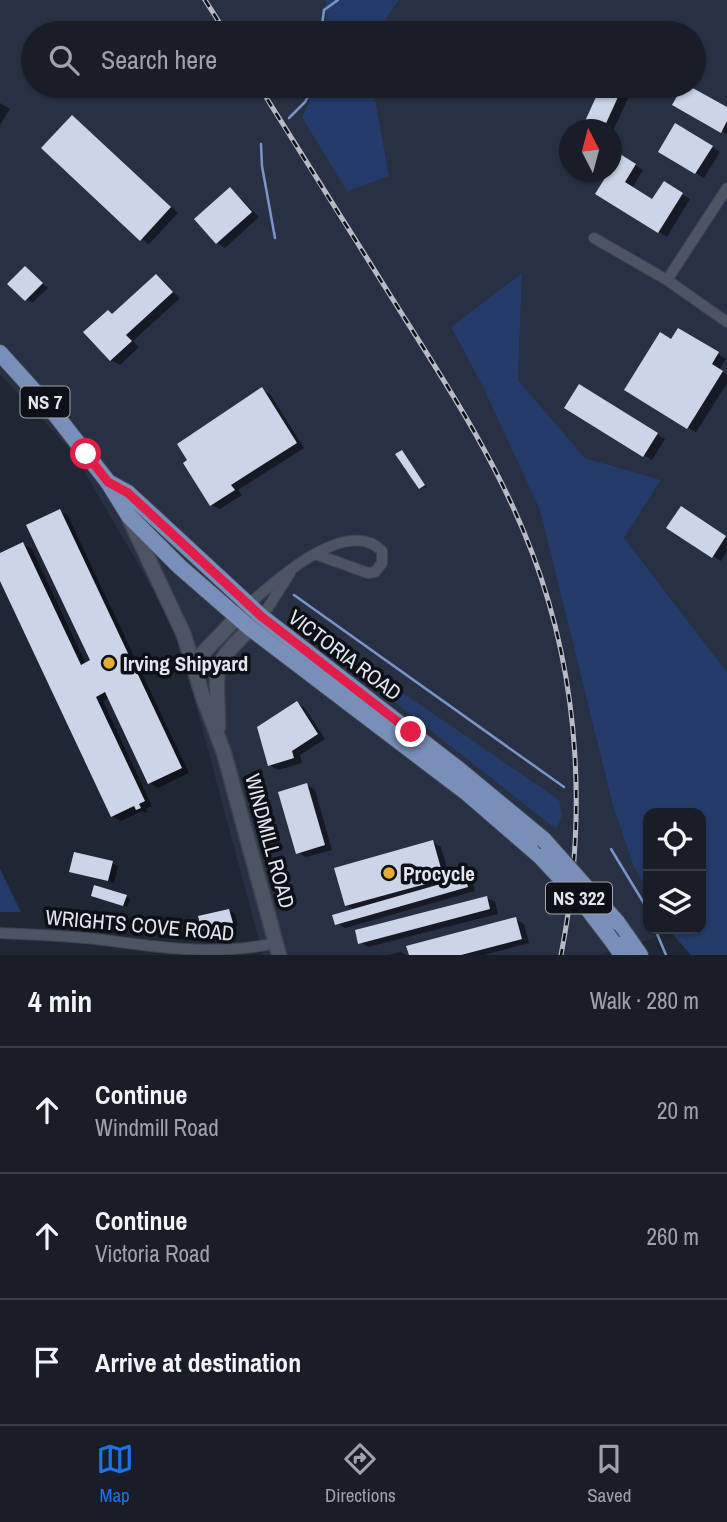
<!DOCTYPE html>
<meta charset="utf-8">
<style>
:root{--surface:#181d27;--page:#252a33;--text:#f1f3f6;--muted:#9fa2a7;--line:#363b44;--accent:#1a73e8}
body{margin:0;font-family:"Archivo Narrow",sans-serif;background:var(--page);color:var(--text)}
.controls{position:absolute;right:21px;bottom:21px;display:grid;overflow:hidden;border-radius:14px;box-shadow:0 2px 5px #0004}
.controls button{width:63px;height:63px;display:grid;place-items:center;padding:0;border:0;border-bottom:2px solid var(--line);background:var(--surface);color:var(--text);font:35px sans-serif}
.compass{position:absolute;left:559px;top:119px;width:63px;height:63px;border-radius:50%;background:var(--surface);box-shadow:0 2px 5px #0004;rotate:354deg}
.stop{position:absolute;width:21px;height:21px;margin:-16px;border:5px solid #e11d48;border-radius:50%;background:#fff}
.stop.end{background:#e11d48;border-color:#fff;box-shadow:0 2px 7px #0008}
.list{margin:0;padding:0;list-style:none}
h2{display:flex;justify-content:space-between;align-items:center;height:91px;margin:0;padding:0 28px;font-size:30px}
h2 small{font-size:23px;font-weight:400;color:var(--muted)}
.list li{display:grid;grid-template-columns:46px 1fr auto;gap:21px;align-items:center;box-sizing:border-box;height:126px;padding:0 28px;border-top:2px solid var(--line)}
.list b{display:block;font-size:26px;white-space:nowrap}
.list p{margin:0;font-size:23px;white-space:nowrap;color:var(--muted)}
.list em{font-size:23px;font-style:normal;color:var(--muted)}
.icon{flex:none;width:38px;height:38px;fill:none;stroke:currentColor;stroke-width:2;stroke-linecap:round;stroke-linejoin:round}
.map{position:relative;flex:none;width:727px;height:955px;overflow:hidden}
.search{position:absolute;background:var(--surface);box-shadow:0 2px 5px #0004;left:21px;right:21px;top:21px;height:77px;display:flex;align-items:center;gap:18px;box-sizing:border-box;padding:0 24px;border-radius:38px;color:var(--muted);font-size:26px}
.sheet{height:469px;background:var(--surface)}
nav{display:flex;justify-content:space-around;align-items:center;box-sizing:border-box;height:98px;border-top:2px solid var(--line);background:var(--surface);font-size:19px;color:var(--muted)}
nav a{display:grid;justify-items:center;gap:4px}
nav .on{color:var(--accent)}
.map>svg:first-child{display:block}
.built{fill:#283144;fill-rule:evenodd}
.green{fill:#243b69}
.shadow{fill:#0007}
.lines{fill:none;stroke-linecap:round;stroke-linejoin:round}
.stream{stroke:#7a94ca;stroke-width:2.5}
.building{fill:#ccd5e7}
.street-casing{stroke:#3e434e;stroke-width:12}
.secondary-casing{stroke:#3e434e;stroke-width:17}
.primary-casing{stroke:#3e434e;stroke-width:18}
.street{stroke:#4d5463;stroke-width:10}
.secondary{stroke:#4d5463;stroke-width:14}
.primary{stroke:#798fb9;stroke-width:16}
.rail-casing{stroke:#b6bbc5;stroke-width:5}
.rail{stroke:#0d1016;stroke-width:2.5;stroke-dasharray:8;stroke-linecap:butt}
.primary-bridge-casing{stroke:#3e434e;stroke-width:18;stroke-linecap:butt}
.primary-bridge{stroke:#798fb9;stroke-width:16}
.route{stroke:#e11d48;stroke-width:9}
.poi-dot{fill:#e4ae35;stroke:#0d1016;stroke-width:2.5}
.labels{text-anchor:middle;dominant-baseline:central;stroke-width:7;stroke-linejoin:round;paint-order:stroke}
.shield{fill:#0d1016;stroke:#a2a6ae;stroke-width:2}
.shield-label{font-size:19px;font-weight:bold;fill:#e2e6ef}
.street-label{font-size:21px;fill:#e2e6ef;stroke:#0d1016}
.poi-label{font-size:21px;font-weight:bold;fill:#e2e6ef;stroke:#0d1016;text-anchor:start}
</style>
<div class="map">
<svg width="727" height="955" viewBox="0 0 727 955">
<rect width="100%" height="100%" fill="#202734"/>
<path class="built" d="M0,0H326V33H33V86H317L302,117L389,175L373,86H694V33H376L399,0H727V672L624,538L661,480L585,458L518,380L522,274L451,327L483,387L540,510L613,806L633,865L648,892V929H668L670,933L599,955H263L175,627L73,452L0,374ZM570,130H612V172H570Z"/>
<g class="green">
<polygon points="326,0 399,0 376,33 326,33"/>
<polygon points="317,86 373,86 389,176 347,191 302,117"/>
<polygon points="522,273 518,380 585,458 661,480 624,538 727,672 727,955 691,955 668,929 701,929 701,813 648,813 648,892 633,865 613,806 540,510 483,387 451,327"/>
<polygon points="355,660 559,800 562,816 556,829 363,677"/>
<polygon points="0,869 21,912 0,912"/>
</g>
<g class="shadow">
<polygon points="603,86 624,86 632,90 612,133 612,130 583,130"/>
<polygon points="685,86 727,109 727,134 674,105"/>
<polygon points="0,103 10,109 0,125"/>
<polygon points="73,117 178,213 149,244 141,239"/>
<polygon points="676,125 720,152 704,178 660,151"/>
<polygon points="621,156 643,170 632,188 653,201 664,184 690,199 667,237 597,193"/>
<polygon points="231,189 259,217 225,248 217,243"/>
<polygon points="25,268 48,288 32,303 9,284"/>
<polygon points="156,276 180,298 133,341 139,347 120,365 111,360 114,315"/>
<polygon points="679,330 726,359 719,370 727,375 727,383 696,432 626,390"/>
<polygon points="580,386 665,439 652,460 567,407"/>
<polygon points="262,390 270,394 304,448 238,490 242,495 220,509 211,505"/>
<polygon points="402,452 405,454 427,488 420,487"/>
<polygon points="59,511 68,516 189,773 158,788 150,783 110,698 103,701 152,806 146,809 148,813 141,811 121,821 112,816 0,577 0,555 23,544 32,549 86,664 93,661"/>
<polygon points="689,513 727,538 727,551 721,561 713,556"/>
<polygon points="297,703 305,708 325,739 300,755 302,763 278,770 269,765"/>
<polygon points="307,785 315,790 332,850 306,857 297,852"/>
<polygon points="433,842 441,847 451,883 465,879 473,884 475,891 345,928 337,923 355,910 346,905"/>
<polygon points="112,863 118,866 114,883 71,871"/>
<polygon points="96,897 126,897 130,899 127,907"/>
<polygon points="487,898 495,902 498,914 368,947 360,942"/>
<polygon points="229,910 235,914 238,926 210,933 204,930"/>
<polygon points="515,919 524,924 529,943 484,955 410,955"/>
<polygon points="401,952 406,955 389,955"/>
</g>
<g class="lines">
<g class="stream">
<polyline points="321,33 324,10 338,0"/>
<polyline points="289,118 305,102 314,86"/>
<polyline points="261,144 262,166 275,238"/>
<polyline points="294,595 564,787"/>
<polyline points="611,849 648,910"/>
<polyline points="655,929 666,955"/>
</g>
</g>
<g class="building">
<polygon points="638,21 657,30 655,33 633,33"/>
<polygon points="601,86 623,86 603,130 581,130"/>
<polygon points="683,86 689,86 727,107 727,121 721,133 672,105"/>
<polygon points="72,115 171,207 140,241 41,148"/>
<polygon points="675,123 713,146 695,174 658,152"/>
<polygon points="620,154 636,164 625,182 652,199 664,181 683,193 658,233 595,194"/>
<polygon points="230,187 252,212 216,244 194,219"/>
<polygon points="25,266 43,283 25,301 7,284"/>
<polygon points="156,274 173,292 126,335 132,341 110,361 83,332 108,310 112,314"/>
<polygon points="678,328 719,352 712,364 723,371 687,429 624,390 660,332 671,339"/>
<polygon points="579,384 658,433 643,457 564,408"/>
<polygon points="262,387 297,443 231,485 235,490 210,506 183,463 187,460 177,444"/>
<polygon points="402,450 425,485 419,489 395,454"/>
<polygon points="681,506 726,536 712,558 666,528"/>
<polygon points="60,509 182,768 148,784 105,692 96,697 145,801 139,804 141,808 136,810 134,806 111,817 0,581 0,553 23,542 81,665 90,660 26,525"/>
<polygon points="297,701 318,734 292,751 294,758 268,766 257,727"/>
<polygon points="307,783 325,845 296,854 278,792"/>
<polygon points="433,840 444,879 345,906 334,868"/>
<polygon points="74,852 113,861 108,881 69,872"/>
<polygon points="465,877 468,887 335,925 332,915"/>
<polygon points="94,885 127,895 123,906 91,896"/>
<polygon points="487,896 490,909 358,944 355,930"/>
<polygon points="229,909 233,923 202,931 198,916"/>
<polygon points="516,917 522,939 461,955 409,955 406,946"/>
</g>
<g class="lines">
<g class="street-casing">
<g id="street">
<polyline points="594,238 667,280 727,322"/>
<polyline points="667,280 727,188"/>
<path d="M248,605C275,581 347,515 382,551V563L375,572L368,573L315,554"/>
<polyline points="262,617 290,573"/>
<path d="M0,933C38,935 75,936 112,941C168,949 222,955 276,943"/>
</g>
</g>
<g class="secondary-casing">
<g id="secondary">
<polyline points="129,518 184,635 203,697 224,753 279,955"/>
<polyline points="195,668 202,654 243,611"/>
<path d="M218,727C217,657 209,671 258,620"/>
</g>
</g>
<g class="primary-casing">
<g id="primary">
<polyline points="0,353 55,414 108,482 129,516 180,567 250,628 467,793 541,857"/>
<polyline points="108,482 128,493 262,617 457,768 544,840"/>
<polyline points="617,922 640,955"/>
<polyline points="613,942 622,955"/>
</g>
</g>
<use href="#street" class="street"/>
<use href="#secondary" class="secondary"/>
<use href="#primary" class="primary"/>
<g class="rail-casing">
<g id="rail">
<polyline points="205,0 226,33"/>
<path d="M259,86C306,162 354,238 402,314C451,391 501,469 533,555C581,683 587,822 561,955"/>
</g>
</g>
<use href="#rail" class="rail"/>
<g class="primary-bridge-casing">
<g id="primary-bridge">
<polyline points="544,840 617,922"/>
<polyline points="541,857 581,900 613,942"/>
</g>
</g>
<use href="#primary-bridge" class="primary-bridge"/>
</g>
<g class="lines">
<polyline class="route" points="86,454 108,482 128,493 262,617 411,732"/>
</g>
<g class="poi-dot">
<circle cx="109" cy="663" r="7"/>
<circle cx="389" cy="873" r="7"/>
</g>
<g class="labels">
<g class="shield">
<rect x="20.5" y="386.5" width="49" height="31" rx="5"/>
<rect x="546" y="882.5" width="66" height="31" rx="5"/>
</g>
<g class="shield-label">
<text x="45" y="402">NS 7</text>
<text x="579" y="898">NS 322</text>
</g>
<g class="street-label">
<text transform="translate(345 655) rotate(37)">VICTORIA ROAD</text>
<text transform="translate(270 841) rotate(75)">WINDMILL ROAD</text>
<text transform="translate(140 925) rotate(5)">WRIGHTS COVE ROAD</text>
</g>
<g class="poi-label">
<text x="123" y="663">Irving Shipyard</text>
<text x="403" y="873">Procycle</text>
</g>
</g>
</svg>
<div class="controls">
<button><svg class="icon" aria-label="locate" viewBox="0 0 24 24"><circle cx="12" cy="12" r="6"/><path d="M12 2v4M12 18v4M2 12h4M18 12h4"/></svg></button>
<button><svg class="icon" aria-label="layers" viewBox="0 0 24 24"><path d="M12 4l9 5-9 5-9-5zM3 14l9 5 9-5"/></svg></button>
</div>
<svg class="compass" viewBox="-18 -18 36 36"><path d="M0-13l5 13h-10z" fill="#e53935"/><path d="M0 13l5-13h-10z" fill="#9fa2a7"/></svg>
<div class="stop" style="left:86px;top:454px"></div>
<div class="stop end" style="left:411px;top:732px"></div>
<div class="search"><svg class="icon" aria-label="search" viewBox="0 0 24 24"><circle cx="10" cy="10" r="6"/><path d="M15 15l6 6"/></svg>Search here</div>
</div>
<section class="sheet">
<h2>4 min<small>Walk · 280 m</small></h2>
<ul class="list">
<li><svg class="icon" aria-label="ahead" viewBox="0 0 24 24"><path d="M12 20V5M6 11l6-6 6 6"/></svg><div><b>Continue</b><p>Windmill Road</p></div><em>20 m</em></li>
<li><svg class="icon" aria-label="ahead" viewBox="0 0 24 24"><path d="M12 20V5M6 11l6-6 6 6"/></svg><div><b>Continue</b><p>Victoria Road</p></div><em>260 m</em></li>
<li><svg class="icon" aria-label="arrive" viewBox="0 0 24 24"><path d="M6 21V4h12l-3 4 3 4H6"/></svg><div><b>Arrive at destination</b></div></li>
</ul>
</section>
<nav>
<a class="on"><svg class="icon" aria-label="map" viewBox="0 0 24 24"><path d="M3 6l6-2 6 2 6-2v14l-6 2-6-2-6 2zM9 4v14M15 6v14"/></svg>Map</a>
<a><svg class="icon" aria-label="directions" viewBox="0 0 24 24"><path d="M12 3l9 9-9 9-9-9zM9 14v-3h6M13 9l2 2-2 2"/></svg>Directions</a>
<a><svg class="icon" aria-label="saved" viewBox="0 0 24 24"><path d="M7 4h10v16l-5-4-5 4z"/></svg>Saved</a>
</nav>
